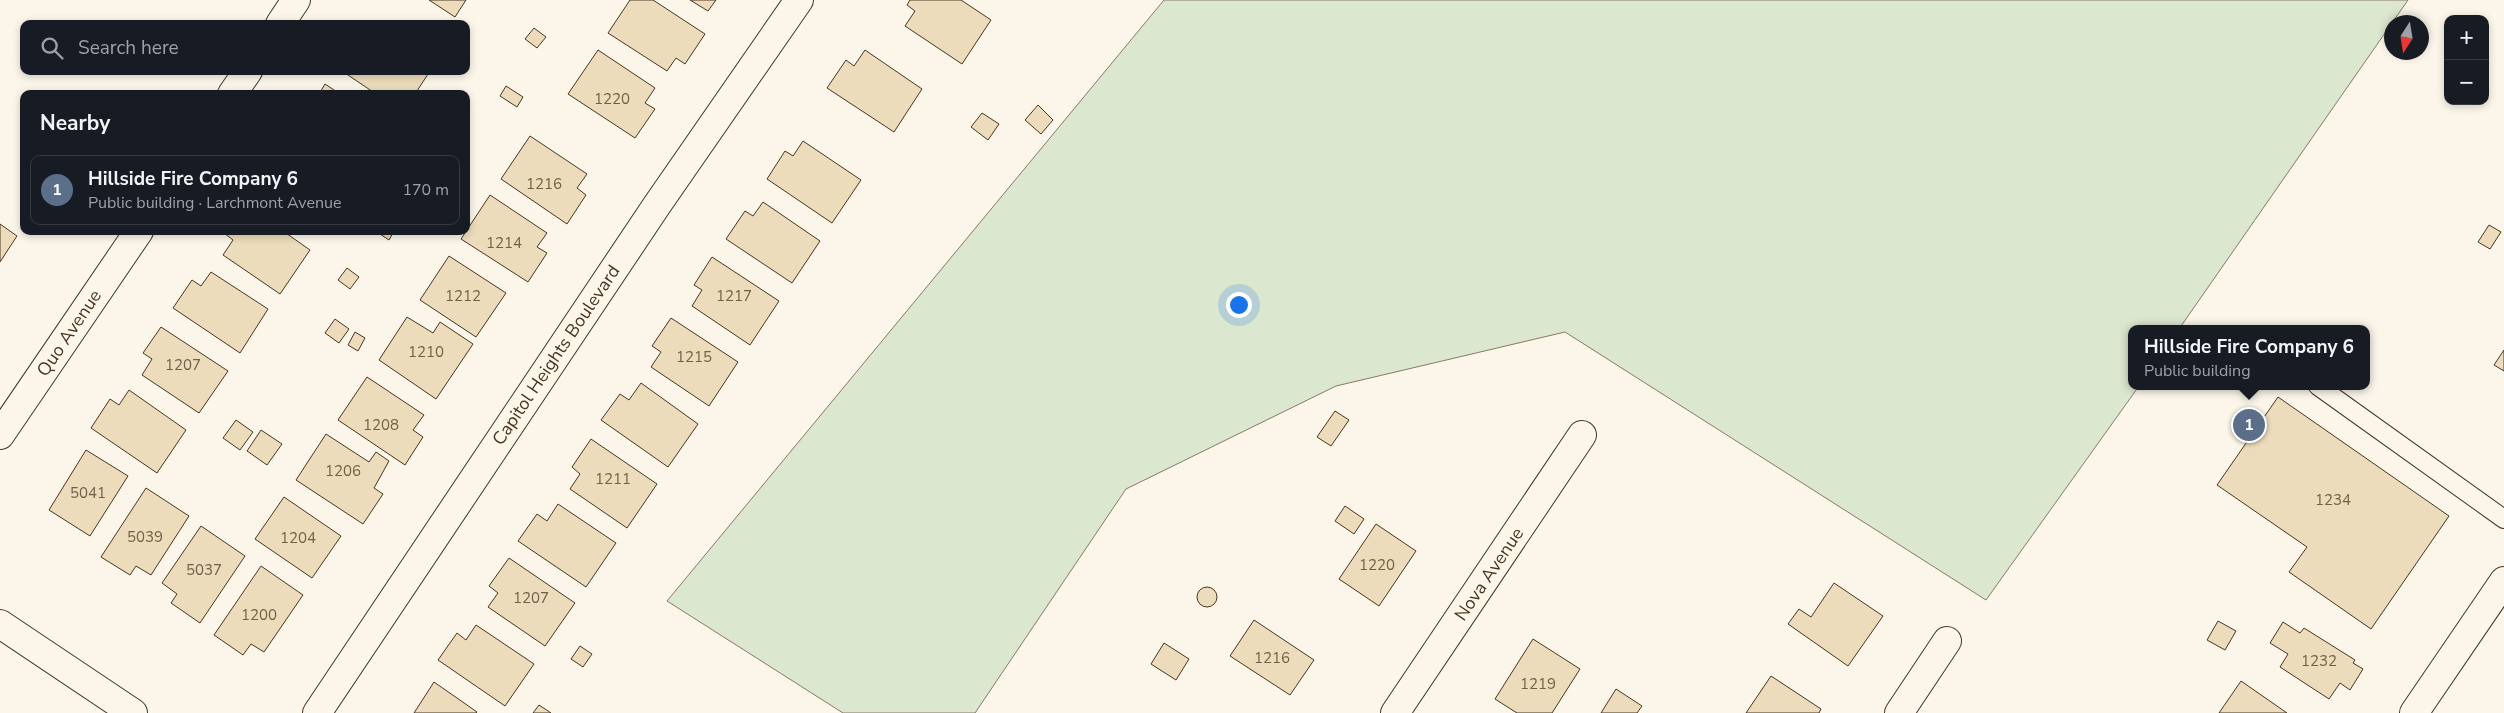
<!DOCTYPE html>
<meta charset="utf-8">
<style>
:root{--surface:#171b24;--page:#20242c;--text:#f1f3f6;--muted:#9ea1a6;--line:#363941;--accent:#0f766e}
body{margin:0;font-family:"Nunito Sans",sans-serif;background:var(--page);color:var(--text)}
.controls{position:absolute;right:15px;top:15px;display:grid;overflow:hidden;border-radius:10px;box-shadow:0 2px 8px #0003}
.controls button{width:45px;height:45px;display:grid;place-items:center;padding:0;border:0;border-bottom:1px solid var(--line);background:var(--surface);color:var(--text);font:25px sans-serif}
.compass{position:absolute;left:2384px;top:15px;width:45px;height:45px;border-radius:50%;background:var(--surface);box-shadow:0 2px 8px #0003;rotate:192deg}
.you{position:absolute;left:1238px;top:304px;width:18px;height:18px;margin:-12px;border:4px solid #fff;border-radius:50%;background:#1a73e8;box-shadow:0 0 0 8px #1a73e833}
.badge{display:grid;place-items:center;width:32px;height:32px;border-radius:50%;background:var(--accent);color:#fff;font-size:16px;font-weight:700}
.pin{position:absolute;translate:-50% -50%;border:2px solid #fff;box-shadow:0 1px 5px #0006}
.popup{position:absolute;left:2128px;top:325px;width:242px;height:65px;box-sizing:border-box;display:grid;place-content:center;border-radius:10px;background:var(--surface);filter:drop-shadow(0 1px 4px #0005);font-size:16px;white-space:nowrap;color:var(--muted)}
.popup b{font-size:19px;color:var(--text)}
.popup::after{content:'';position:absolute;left:50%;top:100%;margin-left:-10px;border:10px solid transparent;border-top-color:var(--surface)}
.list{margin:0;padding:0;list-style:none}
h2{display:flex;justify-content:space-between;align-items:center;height:65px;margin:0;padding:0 20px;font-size:21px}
h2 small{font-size:16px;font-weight:400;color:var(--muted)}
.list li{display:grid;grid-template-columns:32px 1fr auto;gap:15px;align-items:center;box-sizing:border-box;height:70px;margin:0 10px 10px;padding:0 10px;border:1px solid var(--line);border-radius:10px}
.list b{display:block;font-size:19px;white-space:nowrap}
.list p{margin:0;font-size:16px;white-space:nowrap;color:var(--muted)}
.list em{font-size:16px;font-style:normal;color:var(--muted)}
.icon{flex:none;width:28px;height:28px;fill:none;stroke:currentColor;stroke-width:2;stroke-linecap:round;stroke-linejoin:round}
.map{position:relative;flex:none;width:2504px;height:713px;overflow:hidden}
.search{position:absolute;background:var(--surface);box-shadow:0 2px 8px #0003;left:20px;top:20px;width:450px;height:55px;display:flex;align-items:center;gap:12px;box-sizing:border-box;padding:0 18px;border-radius:10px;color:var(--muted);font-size:19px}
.panel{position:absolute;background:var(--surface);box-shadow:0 2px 8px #0003;left:20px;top:90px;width:450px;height:145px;border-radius:10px}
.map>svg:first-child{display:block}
.green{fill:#dce7d0;stroke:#887966}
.building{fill:#ecdcbc;stroke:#4a3520}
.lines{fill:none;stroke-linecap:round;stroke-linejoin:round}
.service-casing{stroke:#4a3520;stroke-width:20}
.minor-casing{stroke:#4a3520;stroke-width:30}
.tertiary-casing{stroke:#4a3520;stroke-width:30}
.service{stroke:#fbf6e9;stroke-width:18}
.minor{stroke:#fbf6e9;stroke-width:28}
.tertiary{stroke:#fbf6e9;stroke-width:28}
.labels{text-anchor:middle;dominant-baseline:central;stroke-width:4;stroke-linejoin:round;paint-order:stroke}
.number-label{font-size:15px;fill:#725f47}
.street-label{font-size:18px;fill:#4a3520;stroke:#fbf6e9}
</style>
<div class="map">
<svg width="2504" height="713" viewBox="0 0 2504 713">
<rect width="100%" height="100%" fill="#fbf6e9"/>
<polygon class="green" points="1164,0 2408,0 2179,329 2132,329 2132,386 2139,386 1986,600 1565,332 1336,386 1126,489 975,713 843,713 667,601"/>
<g class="building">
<polygon points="429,0 466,0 455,17"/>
<polygon points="630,0 653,0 705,34 685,64 676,58 667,71 608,33"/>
<polygon points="690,0 716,0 708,11"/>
<polygon points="910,0 961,0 991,20 962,64 905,26 915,11 907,5"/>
<polygon points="534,28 546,37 537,48 525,39"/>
<polygon points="598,50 655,88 645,103 655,109 635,138 568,94"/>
<polygon points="865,50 922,89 894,132 827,88 846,60 854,66"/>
<polygon points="346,71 430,71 415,94 376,94 345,73"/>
<polygon points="325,84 340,94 319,94"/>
<polygon points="506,86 523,97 517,107 500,96"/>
<polygon points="1038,105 1053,120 1041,134 1025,120"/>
<polygon points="982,113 999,124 988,140 971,127"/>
<polygon points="530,136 587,174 577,188 586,195 567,224 501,179"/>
<polygon points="803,141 861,180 832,223 767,179 785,151 793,156"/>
<polygon points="490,195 547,233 537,247 547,253 528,282 461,239"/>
<polygon points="763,202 820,241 792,283 726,239 745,211 753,216"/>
<polygon points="0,224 17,236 0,262"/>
<polygon points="2489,225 2501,232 2490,249 2478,242"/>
<polygon points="225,231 283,231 310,250 280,294 223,255 233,240 224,233"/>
<polygon points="382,231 394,231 389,240 380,234"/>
<polygon points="449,256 506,293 476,337 420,300"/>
<polygon points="712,257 779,301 750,345 692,306 702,290 694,285"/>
<polygon points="347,268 359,277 350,289 338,280"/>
<polygon points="211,272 268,309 240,353 173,308 192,280 201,286"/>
<polygon points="407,317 433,333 440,322 473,344 436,399 379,360"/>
<polygon points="671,318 738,362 709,406 651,367 661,352 652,346"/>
<polygon points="335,319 349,329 339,343 325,333"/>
<polygon points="161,327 228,371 199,413 142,375 152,359 143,353"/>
<polygon points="355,332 365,338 358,351 348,345"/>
<polygon points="2504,350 2504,371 2494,365"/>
<polygon points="367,377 424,415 413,430 423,437 405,465 338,420"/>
<polygon points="641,383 698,424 668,467 601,420 620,394 629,400"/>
<polygon points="129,390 186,430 157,473 91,428 110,399 119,405"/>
<polygon points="2278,397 2449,516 2371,629 2289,572 2307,547 2217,485"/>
<polygon points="1335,411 1349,420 1331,446 1317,437"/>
<polygon points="236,420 253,432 240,450 223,438"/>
<polygon points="261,430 282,444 267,465 247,451"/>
<polygon points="326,434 369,462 376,452 389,461 374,488 383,494 363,524 296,480"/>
<polygon points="591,439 657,484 627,528 570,489 580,474 572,467"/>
<polygon points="86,450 128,476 90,536 49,510"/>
<polygon points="146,488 189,516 151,575 136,566 130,575 101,557"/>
<polygon points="284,497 341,536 312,578 255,539"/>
<polygon points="558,504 616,543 586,587 518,541 537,514 547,521"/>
<polygon points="1345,506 1364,519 1354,534 1335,521"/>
<polygon points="1376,524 1416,551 1379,606 1339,579"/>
<polygon points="201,526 245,556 200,623 171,603 177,594 162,583"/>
<polygon points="509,558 575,603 545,646 488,607 498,593 489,586"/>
<polygon points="261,566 303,595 264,652 251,644 243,655 214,635"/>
<polygon points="1834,583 1883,616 1848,666 1788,624 1799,609 1811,617"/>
<circle cx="1207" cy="597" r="10"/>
<polygon points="1254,620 1314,660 1290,695 1230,656"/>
<polygon points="2218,621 2236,631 2225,650 2207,640"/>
<polygon points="2283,622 2300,633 2304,628 2355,660 2353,663 2363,669 2350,690 2340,683 2329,699 2280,667 2288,654 2270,643"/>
<polygon points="476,625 534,664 505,706 438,660 457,633 466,640"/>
<polygon points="1533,639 1580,669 1552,713 1517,713 1495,699"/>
<polygon points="1164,643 1189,659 1176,680 1151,664"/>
<polygon points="580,646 592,654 583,667 571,659"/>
<polygon points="1771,676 1821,709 1819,713 1746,713"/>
<polygon points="2241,681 2287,713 2219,713"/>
<polygon points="434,682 477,712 476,713 414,713"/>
<polygon points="1616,689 1642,706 1637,713 1601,713"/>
<polygon points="539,705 551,713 533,713"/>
</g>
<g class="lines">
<g class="service-casing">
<polyline id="service" points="2318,386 2504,519"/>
</g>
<g class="minor-casing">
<g id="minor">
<polyline points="280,24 296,0"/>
<polyline points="232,94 248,71"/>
<polyline points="0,435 139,231"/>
<polyline points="0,624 133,713"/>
<polyline points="317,713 657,205 799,0"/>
<polyline points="1395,713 1582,435"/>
<polyline points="1899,713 1947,641"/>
</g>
</g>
<g class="tertiary-casing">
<polyline id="tertiary" points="2414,713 2504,581"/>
</g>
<use href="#service" class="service"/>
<use href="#minor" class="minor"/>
<use href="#tertiary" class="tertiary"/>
</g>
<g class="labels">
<g class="number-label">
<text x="612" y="99">1220</text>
<text x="544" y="184">1216</text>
<text x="504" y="243">1214</text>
<text x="463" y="296">1212</text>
<text x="734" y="296">1217</text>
<text x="426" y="352">1210</text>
<text x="694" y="357">1215</text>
<text x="183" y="365">1207</text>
<text x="381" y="425">1208</text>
<text x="343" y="471">1206</text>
<text x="613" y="479">1211</text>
<text x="88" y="493">5041</text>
<text x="2333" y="500">1234</text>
<text x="145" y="537">5039</text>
<text x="298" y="538">1204</text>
<text x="1377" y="565">1220</text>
<text x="204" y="570">5037</text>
<text x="531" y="598">1207</text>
<text x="259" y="615">1200</text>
<text x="1272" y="658">1216</text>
<text x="2319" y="661">1232</text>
<text x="1538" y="684">1219</text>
</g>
<g class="street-label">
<text transform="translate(69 333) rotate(-56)">Quo Avenue</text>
<text transform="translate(556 355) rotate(-56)">Capitol Heights Boulevard</text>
<text transform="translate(1489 574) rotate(-56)">Nova Avenue</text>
</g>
</g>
</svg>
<div class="controls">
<button>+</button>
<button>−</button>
</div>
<svg class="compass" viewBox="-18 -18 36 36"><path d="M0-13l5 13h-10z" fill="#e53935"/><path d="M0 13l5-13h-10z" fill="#9ea1a6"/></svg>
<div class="you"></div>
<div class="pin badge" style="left:2249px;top:425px;background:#5c6f8a">1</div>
<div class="popup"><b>Hillside Fire Company 6</b>Public building</div>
<div class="search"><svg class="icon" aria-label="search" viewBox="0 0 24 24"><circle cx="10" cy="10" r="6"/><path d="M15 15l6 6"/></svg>Search here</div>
<section class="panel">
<h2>Nearby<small></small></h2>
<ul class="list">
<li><span class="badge" style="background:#5c6f8a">1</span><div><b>Hillside Fire Company 6</b><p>Public building · Larchmont Avenue</p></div><em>170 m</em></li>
</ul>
</section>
</div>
